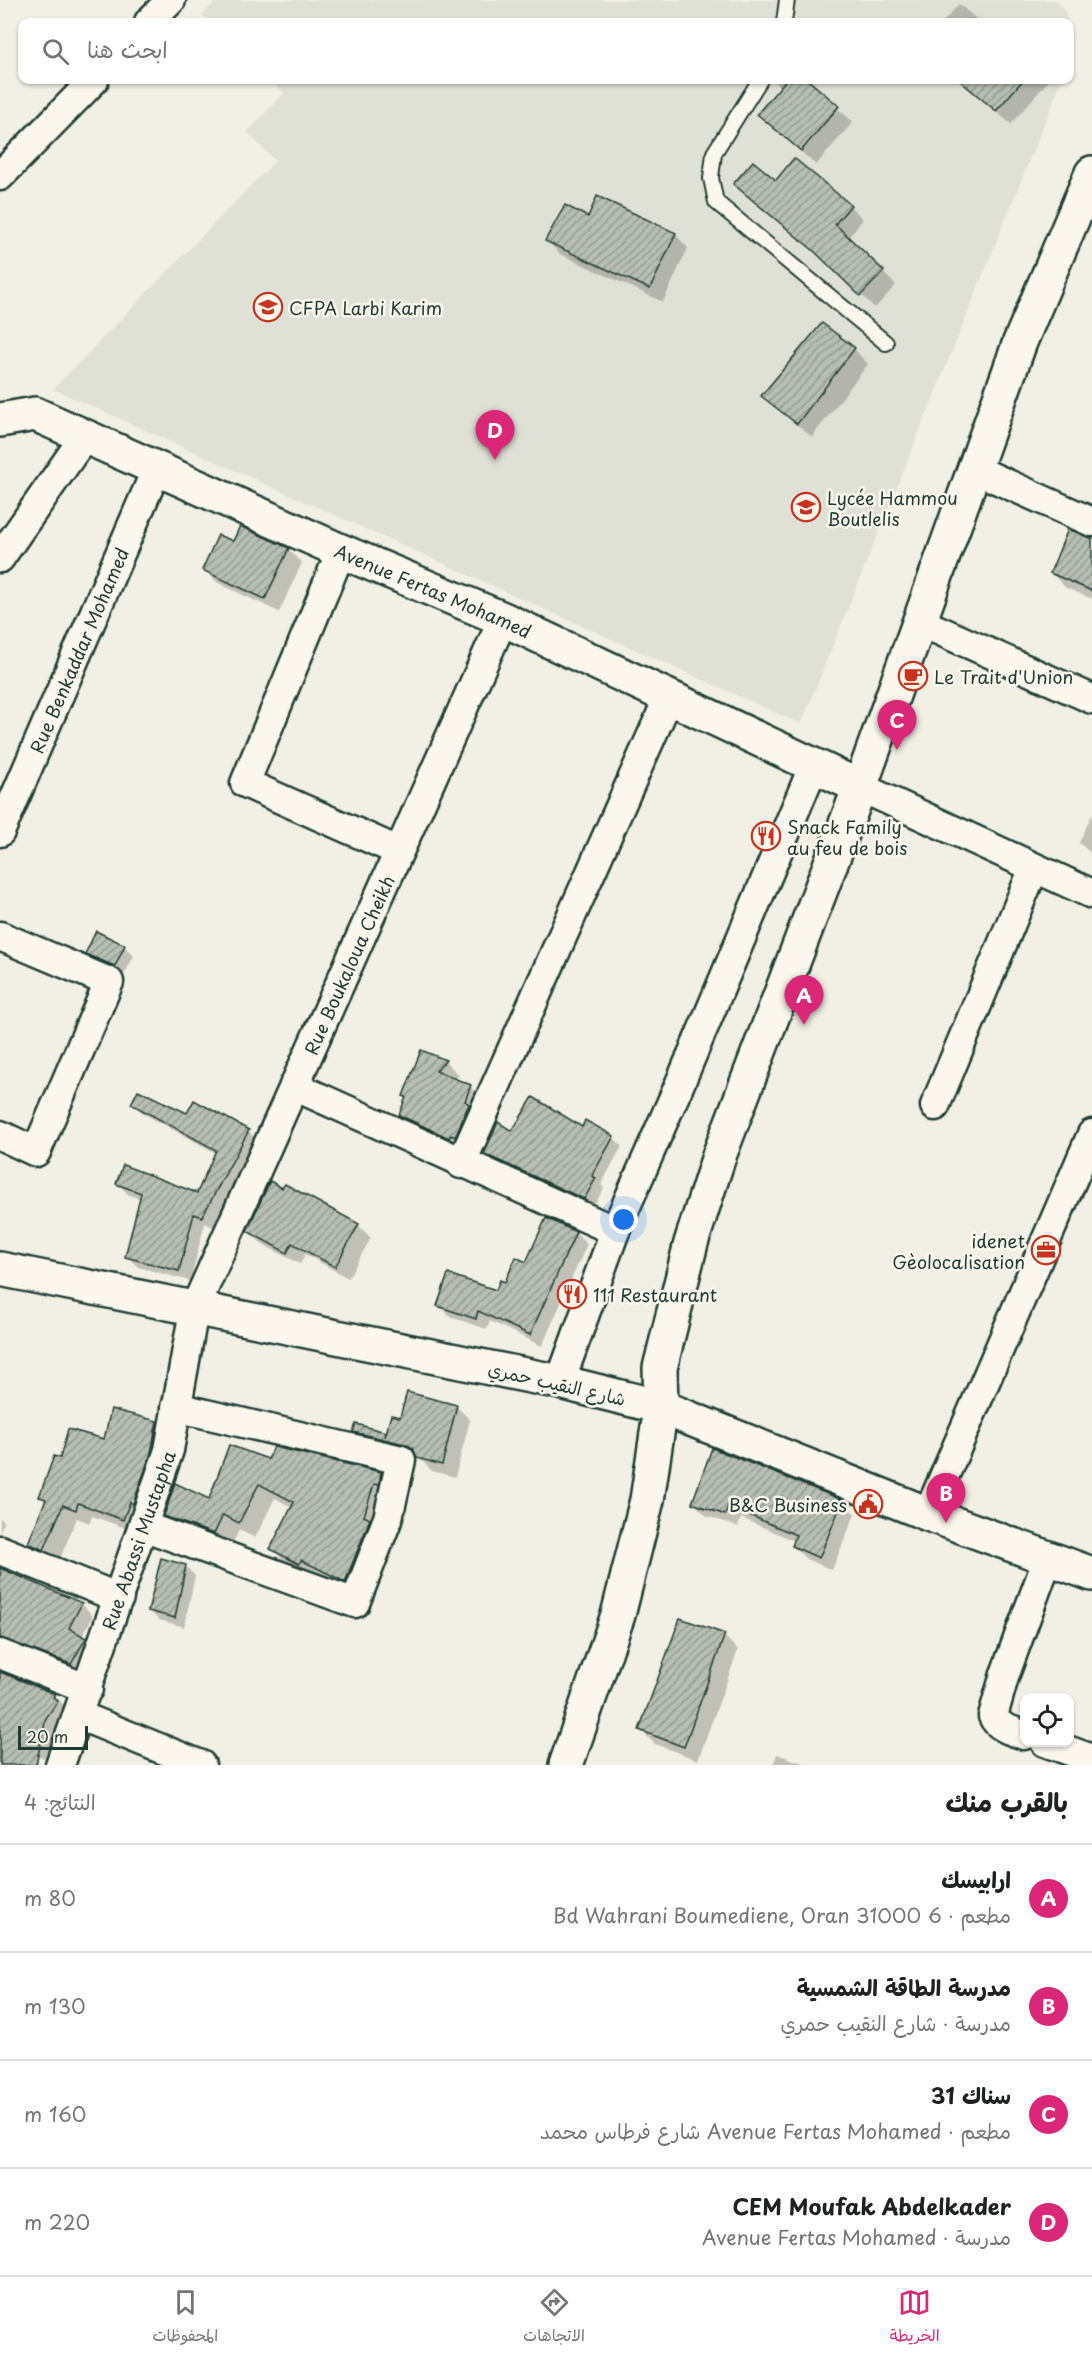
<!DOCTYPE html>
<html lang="ar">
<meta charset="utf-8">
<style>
:root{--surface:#fff;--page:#f2f2f2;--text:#202124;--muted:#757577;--line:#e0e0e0;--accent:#db2777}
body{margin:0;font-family:"Playpen Sans","Playpen Sans Arabic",sans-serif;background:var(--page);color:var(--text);direction:rtl}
.controls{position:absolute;right:18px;bottom:18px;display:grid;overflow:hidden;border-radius:12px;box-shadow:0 2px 4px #0004}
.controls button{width:54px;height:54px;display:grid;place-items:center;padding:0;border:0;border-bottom:2px solid var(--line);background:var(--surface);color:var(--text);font:30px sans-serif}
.scale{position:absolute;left:18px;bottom:15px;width:70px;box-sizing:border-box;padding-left:6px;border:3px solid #1f3d34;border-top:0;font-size:16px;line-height:21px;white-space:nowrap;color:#1f3d34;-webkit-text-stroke:4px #fbf7ec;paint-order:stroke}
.you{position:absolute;left:624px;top:1220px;width:21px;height:21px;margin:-15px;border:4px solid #fff;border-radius:50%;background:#1a73e8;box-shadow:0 0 0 9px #1a73e833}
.badge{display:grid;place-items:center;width:39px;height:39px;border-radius:50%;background:var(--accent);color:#fff;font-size:20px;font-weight:700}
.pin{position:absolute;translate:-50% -50px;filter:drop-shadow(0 2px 3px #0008)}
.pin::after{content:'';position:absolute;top:32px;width:21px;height:18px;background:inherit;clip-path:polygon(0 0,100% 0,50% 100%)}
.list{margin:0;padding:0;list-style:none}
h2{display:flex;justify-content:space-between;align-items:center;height:78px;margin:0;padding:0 24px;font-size:26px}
h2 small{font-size:20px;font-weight:400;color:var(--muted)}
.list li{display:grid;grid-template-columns:39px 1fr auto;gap:18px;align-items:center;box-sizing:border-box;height:108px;padding:0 24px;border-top:2px solid var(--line)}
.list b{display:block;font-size:22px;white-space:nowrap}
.list p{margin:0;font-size:20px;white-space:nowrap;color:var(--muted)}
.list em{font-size:20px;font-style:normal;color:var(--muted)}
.icon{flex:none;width:33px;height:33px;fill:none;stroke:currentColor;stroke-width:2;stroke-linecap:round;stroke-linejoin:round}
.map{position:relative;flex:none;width:1092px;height:1765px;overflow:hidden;direction:ltr}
.search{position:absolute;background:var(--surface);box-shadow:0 2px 4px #0004;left:18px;right:18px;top:18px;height:66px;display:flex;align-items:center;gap:15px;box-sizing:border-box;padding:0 21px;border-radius:12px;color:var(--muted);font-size:22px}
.sheet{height:510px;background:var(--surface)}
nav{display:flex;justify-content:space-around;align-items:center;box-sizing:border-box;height:84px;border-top:2px solid var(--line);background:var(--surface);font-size:16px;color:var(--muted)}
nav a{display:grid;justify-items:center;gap:3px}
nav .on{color:var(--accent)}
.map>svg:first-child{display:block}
.built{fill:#e0e1d6}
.shadow{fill:#0003}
.building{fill:url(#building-hatch);stroke:#1f3d34;stroke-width:1.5}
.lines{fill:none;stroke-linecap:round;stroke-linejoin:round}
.service-casing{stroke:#1f3d34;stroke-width:18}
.minor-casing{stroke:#1f3d34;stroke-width:33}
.tertiary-casing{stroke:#1f3d34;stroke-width:38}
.secondary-casing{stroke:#1f3d34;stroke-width:38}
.primary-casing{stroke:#1f3d34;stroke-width:38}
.service{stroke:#fbf7ec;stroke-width:14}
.minor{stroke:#fbf7ec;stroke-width:28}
.tertiary{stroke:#fbf7ec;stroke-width:33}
.secondary{stroke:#fbf7ec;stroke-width:33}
.primary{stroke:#fbf7ec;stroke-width:33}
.labels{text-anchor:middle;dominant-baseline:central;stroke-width:5;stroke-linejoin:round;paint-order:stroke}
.poi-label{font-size:18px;fill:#1f3d34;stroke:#fbf7ec;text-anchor:start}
.street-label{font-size:18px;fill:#1f3d34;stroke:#fbf7ec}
</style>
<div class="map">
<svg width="1092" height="1765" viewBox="0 0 1092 1765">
<defs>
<pattern id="building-hatch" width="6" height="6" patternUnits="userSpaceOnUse" patternTransform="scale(1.5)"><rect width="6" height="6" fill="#b7beb3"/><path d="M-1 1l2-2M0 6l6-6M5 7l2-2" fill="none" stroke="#949c92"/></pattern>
</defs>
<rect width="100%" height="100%" fill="#f2f0e5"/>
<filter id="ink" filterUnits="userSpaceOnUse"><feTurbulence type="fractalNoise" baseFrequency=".0167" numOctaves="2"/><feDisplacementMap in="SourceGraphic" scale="12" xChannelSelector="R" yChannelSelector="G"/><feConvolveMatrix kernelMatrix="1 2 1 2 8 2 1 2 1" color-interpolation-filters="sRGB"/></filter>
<g filter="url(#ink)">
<g class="built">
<polygon points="218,0 1056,0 1066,13 1067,22 210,22 202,15"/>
<polygon points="269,80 1062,80 801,724 53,389 275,161 247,132 284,93"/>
</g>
<g class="shadow">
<polygon points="959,4 980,22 943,22"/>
<polygon points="773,80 805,80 853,122 816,165 759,114 781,87"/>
<polygon points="959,80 1049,80 1011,124"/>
<polygon points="776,182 850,206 863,219 848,238 896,285 875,308 829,264 735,184"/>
<polygon points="588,219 675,234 688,248 663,302 560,254 547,241"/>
<polygon points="854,349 868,364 812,437 763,396"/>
<polygon points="1092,540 1092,599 1066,588 1051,573"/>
<polygon points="234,543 288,549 302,563 279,612 218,583 204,569"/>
<polygon points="1092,814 1092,854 1079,843"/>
<polygon points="124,946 134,956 124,975 97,963 87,954"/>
<polygon points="445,1061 459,1075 455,1080 470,1087 485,1101 470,1151 415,1129 400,1115 407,1098 404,1095"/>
<polygon points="133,1103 248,1131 259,1142 213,1227 205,1223 190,1281 138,1267 127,1256 141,1199 129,1195 118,1184 198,1195 216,1153 144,1114"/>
<polygon points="582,1129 613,1137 622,1146 601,1185 604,1188 593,1207 494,1162 485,1153 512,1133"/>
<polygon points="358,1225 371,1238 348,1278 305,1254 300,1264 262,1244 249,1231"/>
<polygon points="575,1233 587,1244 542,1346 490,1321 487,1329 450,1317 439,1305 496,1292 527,1264"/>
<polygon points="457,1407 470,1420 455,1477 432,1471 418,1457 369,1445 355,1431 387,1436 401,1419"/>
<polygon points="157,1423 170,1437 137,1532 92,1516 90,1523 77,1518 58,1563 43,1557 30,1543 47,1502 41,1496 105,1441"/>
<polygon points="268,1461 380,1474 396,1489 361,1596 288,1565 272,1549 293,1508 275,1498 255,1538 239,1530 230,1549 181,1531 165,1516 210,1501"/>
<polygon points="842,1501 855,1514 832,1570 806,1559 793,1546 795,1541 741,1518 738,1527 707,1516 694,1503"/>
<polygon points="0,1518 4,1522 0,1531"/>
<polygon points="162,1560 186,1567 195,1576 184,1627 159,1620 149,1611"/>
<polygon points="0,1570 82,1604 93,1616 82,1637 97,1651 83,1675 0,1656"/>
<polygon points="724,1636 738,1650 698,1760 655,1744 640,1730"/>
<polygon points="0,1673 54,1695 64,1705 63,1708 68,1713 57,1729 50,1759 38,1756 33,1765 0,1765"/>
<polygon points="777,1754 808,1765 773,1765"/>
</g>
<g class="building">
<polygon points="786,80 808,80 839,106 801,151 757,114"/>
<polygon points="959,80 1023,80 996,111"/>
<polygon points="794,158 851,205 835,224 884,271 860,296 814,251 733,184 753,161 776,180"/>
<polygon points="597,196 676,233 650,289 545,241 565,205 588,217"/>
<polygon points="822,323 855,348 797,424 761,396"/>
<polygon points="240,526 289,548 265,599 202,570 218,535 233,541"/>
<polygon points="1068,529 1092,538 1092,591 1050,573"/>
<polygon points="96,931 125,945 115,966 85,954"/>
<polygon points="421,1050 446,1060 436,1071 471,1085 465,1101 469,1104 455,1137 451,1135 449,1138 399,1115 406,1097 403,1096"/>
<polygon points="138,1090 187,1113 194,1100 249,1130 202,1217 194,1214 179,1271 125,1257 141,1193 116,1184 123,1165 197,1193 216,1150 131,1104"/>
<polygon points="533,1097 582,1127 585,1120 614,1136 592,1176 596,1178 584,1199 484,1154 498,1122 512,1131"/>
<polygon points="270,1181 282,1188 285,1184 359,1224 335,1267 292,1243 287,1253 247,1231"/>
<polygon points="546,1218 576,1232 530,1335 478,1311 476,1319 437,1306 448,1274 496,1290 500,1280 505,1282 516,1257 526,1262"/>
<polygon points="407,1392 457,1405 442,1465 417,1458 413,1448 405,1444 353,1432 356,1424 386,1432 385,1437 391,1415 400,1417"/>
<polygon points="111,1409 157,1421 151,1453 133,1504 130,1502 123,1520 78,1503 76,1510 63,1505 44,1550 28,1543 46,1499 39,1497 54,1456 60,1458 68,1429 104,1439"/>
<polygon points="229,1445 268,1459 274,1447 381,1472 379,1485 374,1484 364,1516 370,1519 345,1582 301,1560 299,1564 270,1549 294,1502 259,1484 239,1523 223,1515 214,1534 164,1516 175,1483 209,1499"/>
<polygon points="712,1448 843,1500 819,1558 792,1546 796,1535 728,1506 725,1515 692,1503"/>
<polygon points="161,1558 186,1565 175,1618 148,1611"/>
<polygon points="0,1568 82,1603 69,1628 86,1638 71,1664 0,1638"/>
<polygon points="680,1618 725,1634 684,1747 639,1730"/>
<polygon points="0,1672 55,1694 53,1697 58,1701 46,1718 36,1765 0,1765"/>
</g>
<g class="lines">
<g class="service-casing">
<g id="service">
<polyline points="784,22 787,0"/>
<polyline points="760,80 714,153 711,178 716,202 886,343"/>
</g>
</g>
<g class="minor-casing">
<g id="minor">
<polyline points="149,22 171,0"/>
<polyline points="0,176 94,80"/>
<polyline points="974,469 1092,522"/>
<polyline points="341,551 245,783 398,851"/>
<polyline points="0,558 85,436"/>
<polyline points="918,621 1092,699"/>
<polyline points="860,787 1092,894"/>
<path id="s1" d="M0,832L157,468"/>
<polyline points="0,936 109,982 36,1152 0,1135"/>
<polyline points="294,1086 615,1231"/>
<polyline points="935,1106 1034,868"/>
<polyline points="461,1164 668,699"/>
<polyline points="560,1382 615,1231 678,1088 814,765"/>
<polyline points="928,1514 1092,1134"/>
<polyline points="143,1526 355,1603 388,1518 401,1460 176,1407"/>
<polyline points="0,1550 119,1598"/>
<polyline points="0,1654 88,1689"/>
<polyline points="78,1715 201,1765"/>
<path d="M1024,1735C1013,1731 998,1728 993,1716L1005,1674L1048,1558"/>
<polyline points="1045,1742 1092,1759"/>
<path id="s2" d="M60,1765L169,1450L194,1310L503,619"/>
</g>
</g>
<g class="tertiary-casing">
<g id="tertiary">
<path id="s3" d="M0,420L35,414L341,551L503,619L860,787"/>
</g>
</g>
<g class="secondary-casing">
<polyline id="secondary" points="0,1269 560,1382 661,1407 928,1514 1092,1574"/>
</g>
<g class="primary-casing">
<polyline id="primary" points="566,1765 618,1615 647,1500 661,1407 660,1368 691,1243 719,1156 860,787 1020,342 1092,173"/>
</g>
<use href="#service" class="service"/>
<use href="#minor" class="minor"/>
<use href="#tertiary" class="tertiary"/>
<use href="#secondary" class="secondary"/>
<use href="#primary" class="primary"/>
</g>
</g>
<defs>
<g id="university-ring" transform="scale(1.5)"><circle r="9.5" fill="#fbf7ec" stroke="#c8321e" stroke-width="1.5"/><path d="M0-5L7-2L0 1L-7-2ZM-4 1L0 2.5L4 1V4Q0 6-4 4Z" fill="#c8321e"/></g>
<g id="school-ring" transform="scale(1.5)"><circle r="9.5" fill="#fbf7ec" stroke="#c8321e" stroke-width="1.5"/><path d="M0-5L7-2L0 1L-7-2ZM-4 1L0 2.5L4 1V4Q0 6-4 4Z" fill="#c8321e"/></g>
<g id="cafe-ring" transform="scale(1.5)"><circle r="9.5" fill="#fbf7ec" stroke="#c8321e" stroke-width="1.5"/><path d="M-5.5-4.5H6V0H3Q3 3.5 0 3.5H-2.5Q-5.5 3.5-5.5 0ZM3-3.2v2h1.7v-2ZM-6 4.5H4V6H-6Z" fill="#c8321e"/></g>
<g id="restaurant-ring" transform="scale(1.5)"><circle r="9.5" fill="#fbf7ec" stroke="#c8321e" stroke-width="1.5"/><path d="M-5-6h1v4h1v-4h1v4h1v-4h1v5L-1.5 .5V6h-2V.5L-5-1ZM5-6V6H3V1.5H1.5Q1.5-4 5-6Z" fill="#c8321e"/></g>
<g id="office-ring" transform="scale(1.5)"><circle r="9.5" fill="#fbf7ec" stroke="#c8321e" stroke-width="1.5"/><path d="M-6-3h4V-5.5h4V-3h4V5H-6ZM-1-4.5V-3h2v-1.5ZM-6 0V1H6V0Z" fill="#c8321e"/></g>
<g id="civic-ring" transform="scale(1.5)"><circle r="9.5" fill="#fbf7ec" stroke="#c8321e" stroke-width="1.5"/><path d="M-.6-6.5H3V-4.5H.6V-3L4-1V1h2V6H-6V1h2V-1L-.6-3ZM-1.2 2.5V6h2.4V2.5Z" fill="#c8321e"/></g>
</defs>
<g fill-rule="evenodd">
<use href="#university-ring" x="268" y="307"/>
<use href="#school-ring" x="806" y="507"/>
<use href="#cafe-ring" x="913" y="676"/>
<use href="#restaurant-ring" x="766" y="836"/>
<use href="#office-ring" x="1046" y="1250"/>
<use href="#restaurant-ring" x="572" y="1294"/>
<use href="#civic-ring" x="868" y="1504"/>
</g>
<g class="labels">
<g class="poi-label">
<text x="289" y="307">CFPA Larbi Karim</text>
<text x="827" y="497">Lycée Hammou<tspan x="827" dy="21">Boutlelis</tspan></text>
<text x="934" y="676">Le Trait d'Union</text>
<text x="787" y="826">Snack Family<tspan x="787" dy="21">au feu de bois</tspan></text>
<text x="1025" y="1240" text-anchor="end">idenet<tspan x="1025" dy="21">Gèolocalisation</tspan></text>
<text x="593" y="1294">111 Restaurant</text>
<text x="847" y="1504" text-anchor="end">B&amp;C Business</text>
</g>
<g class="street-label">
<text stroke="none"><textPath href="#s3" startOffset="471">Avenue Fertas Mohamed</textPath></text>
<text stroke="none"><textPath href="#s1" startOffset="198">Rue Benkaddar Mohamed</textPath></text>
<text stroke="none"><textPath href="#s2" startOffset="854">Rue Boukaloua Cheikh</textPath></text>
<text transform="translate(557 1383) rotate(13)">شارع النقيب حمري</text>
<text stroke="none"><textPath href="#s2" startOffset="238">Rue Abassi Mustapha</textPath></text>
</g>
</g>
</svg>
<div class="controls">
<button><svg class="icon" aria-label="locate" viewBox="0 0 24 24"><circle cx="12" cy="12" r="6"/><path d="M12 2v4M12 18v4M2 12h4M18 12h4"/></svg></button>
</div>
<div class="scale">20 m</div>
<div class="you"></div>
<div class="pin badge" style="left:804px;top:1025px">A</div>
<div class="pin badge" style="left:946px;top:1523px">B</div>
<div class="pin badge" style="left:897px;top:750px">C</div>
<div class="pin badge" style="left:495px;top:460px">D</div>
<div class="search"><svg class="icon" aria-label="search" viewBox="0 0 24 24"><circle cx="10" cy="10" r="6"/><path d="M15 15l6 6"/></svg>ابحث هنا</div>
</div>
<section class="sheet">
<h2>بالقرب منك<small>النتائج: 4</small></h2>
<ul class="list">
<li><span class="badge">A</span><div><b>ارابيسك</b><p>مطعم · 6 Bd Wahrani Boumediene, Oran 31000</p></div><em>80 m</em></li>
<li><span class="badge">B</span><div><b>مدرسة الطاقة الشمسية</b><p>مدرسة · شارع النقيب حمري</p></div><em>130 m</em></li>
<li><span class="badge">C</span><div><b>سناك 31</b><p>مطعم · Avenue Fertas Mohamed شارع فرطاس محمد</p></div><em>160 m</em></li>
<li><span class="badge">D</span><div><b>CEM Moufak Abdelkader</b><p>مدرسة · Avenue Fertas Mohamed</p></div><em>220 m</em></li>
</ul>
</section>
<nav>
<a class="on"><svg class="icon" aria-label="map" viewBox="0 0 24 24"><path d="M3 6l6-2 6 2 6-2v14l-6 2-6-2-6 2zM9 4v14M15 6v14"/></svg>الخريطة</a>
<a><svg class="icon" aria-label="directions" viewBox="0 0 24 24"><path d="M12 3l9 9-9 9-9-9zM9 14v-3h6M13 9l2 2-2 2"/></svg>الاتجاهات</a>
<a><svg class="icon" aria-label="saved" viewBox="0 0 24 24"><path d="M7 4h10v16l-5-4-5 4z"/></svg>المحفوظات</a>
</nav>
